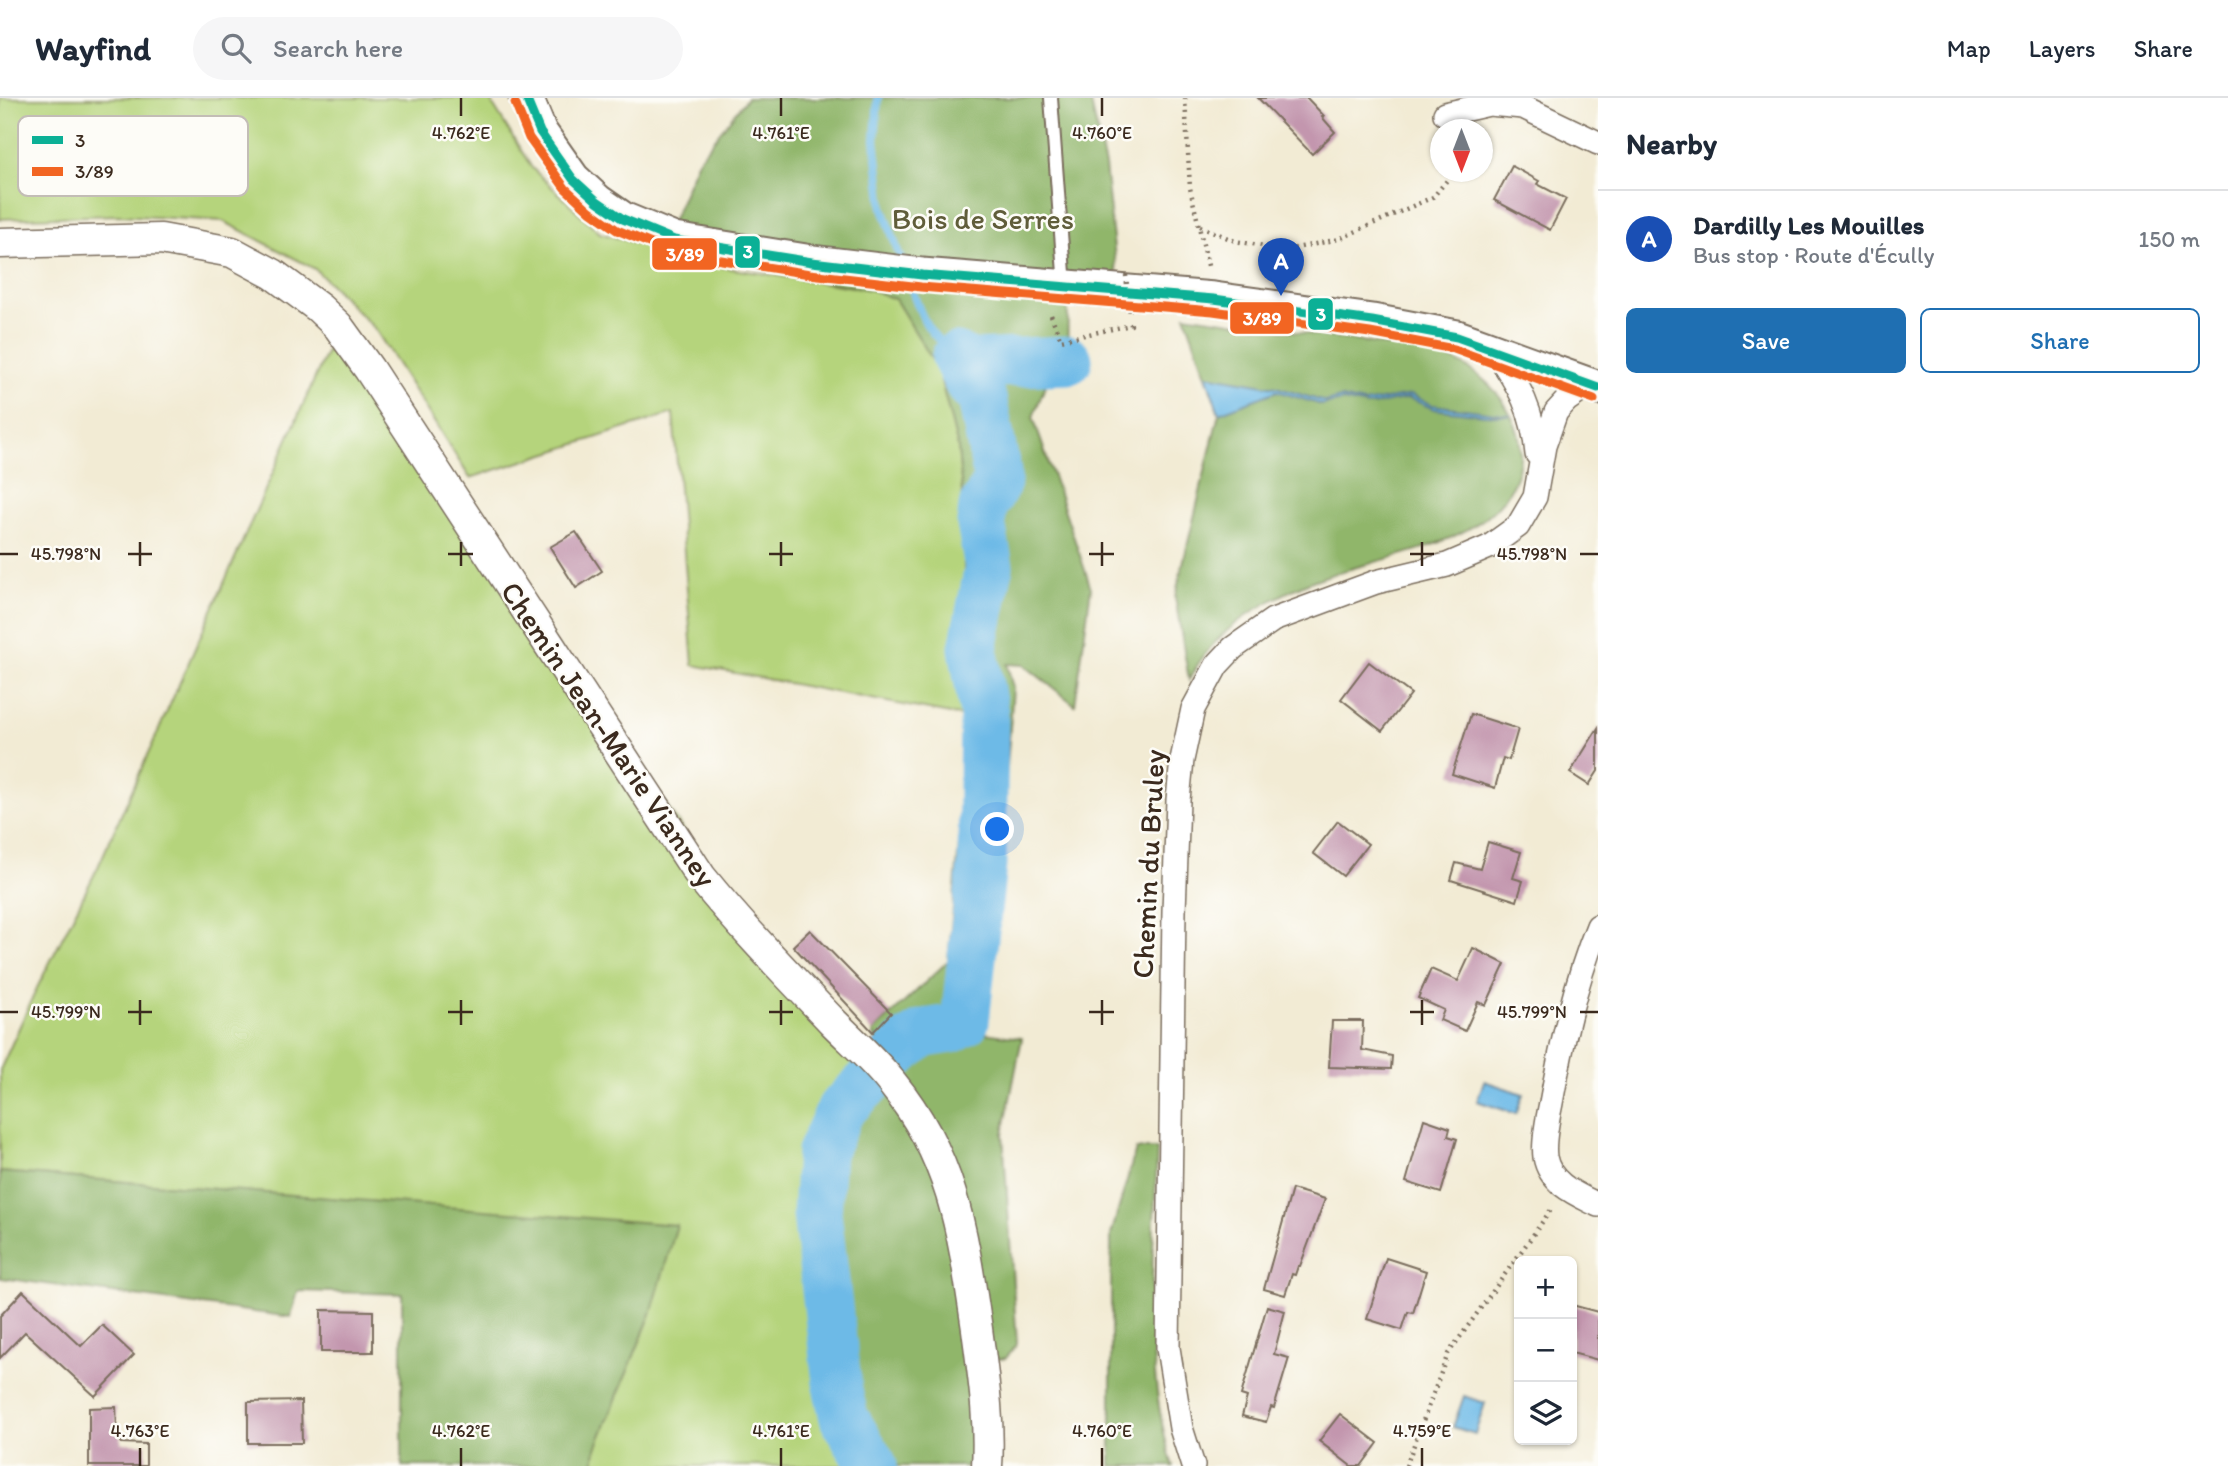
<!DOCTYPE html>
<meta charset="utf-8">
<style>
:root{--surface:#fff;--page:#f6f6f7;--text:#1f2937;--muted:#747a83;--line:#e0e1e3;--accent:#1f6fb2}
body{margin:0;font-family:Itim,sans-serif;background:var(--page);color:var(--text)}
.controls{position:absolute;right:21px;bottom:21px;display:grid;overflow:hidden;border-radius:10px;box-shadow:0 2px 5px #0004}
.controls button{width:63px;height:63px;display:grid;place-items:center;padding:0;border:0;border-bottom:2px solid var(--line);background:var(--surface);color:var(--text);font:35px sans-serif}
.compass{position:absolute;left:1430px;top:21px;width:63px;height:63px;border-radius:50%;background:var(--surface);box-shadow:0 2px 5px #0004;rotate:180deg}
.you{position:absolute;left:998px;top:732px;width:24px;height:24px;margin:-18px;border:5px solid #fff;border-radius:50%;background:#1a73e8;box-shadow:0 0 0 10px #1a73e833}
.badge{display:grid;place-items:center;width:46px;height:46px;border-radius:50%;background:var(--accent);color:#fff;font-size:23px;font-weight:700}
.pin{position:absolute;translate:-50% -58px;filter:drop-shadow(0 2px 4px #0008)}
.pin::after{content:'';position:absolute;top:37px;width:24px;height:21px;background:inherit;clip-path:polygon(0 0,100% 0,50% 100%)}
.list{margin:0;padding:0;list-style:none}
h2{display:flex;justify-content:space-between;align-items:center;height:91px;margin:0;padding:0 28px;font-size:30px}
h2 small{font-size:23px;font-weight:400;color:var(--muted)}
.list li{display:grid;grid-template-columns:46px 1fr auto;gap:21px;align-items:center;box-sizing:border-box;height:98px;padding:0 28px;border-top:2px solid var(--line)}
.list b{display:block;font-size:26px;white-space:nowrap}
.list p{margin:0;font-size:23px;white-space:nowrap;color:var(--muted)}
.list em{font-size:23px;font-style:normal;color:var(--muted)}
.actions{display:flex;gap:14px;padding:21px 28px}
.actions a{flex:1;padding:16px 0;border:2px solid var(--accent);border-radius:10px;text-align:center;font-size:24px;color:var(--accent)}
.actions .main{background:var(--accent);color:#fff}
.icon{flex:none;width:38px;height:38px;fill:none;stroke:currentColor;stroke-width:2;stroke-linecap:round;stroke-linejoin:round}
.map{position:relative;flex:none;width:1598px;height:1368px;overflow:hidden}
header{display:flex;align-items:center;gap:42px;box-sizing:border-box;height:98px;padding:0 35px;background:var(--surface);border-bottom:2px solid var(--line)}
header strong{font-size:33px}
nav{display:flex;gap:38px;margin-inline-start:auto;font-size:24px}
.search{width:490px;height:63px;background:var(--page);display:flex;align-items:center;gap:18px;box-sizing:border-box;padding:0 24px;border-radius:38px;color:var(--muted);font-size:26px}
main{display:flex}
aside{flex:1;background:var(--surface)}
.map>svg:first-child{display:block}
.green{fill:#b5d47b;stroke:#787f4c;stroke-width:2}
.forest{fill:#90b66b;stroke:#667044;stroke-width:2}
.water{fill:#6dbae7;stroke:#547282;stroke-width:2}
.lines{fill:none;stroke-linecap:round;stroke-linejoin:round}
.stream{stroke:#6dbae7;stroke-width:8}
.river{stroke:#6dbae7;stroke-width:49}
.building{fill:#c396ae}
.service-casing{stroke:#7b6e5e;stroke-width:16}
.minor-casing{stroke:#7b6e5e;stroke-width:26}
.tertiary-casing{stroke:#7b6e5e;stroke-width:33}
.secondary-casing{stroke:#7b6e5e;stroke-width:37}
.path{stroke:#7b6e5e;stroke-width:4.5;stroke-dasharray:2 5;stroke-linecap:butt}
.service{stroke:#fff;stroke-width:12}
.minor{stroke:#fff;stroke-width:23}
.tertiary{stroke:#fff;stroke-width:30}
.secondary{stroke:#fff;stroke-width:33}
.path-bridge{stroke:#7b6e5e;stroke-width:4.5;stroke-dasharray:2 5;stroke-linecap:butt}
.bus-1-casing{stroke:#fdfcf7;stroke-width:14}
.bus-2-casing{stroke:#fdfcf7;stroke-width:14}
.bus-1{stroke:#0bb096;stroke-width:9}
.bus-2{stroke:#f26522;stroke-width:9}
.ticks{fill:none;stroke:#3b2a1e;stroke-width:2.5}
.labels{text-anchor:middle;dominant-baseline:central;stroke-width:5;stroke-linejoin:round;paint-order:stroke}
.park-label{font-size:30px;fill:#605d3a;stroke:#fdfcf7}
.street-label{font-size:30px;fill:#3b2a1e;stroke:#fdfcf7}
.key{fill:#fdfcf7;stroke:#c3bdb6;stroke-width:2}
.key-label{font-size:19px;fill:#3b2a1e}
.ticks-label{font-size:18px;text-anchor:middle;fill:#3b2a1e;stroke:#fdfcf7;stroke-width:5;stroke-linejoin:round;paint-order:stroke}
.line-badge{stroke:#fdfcf7;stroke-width:2.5}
.badge-label{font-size:19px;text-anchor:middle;font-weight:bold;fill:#fff}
</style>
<header>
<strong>Wayfind</strong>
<div class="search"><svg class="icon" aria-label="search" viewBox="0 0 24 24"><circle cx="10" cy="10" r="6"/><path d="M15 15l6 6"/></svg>Search here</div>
<nav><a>Map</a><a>Layers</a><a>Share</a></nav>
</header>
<main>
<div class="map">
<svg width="1598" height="1368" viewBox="0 0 1598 1368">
<rect width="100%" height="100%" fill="#fdfcf7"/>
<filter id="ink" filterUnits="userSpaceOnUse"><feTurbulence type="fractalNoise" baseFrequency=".0143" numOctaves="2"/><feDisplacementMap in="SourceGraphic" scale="14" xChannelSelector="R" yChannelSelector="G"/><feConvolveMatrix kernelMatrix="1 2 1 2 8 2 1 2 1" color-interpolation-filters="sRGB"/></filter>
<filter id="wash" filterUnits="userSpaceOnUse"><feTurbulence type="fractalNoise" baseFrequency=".00686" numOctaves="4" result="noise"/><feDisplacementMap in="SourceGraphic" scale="28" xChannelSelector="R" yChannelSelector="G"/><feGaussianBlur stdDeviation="1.57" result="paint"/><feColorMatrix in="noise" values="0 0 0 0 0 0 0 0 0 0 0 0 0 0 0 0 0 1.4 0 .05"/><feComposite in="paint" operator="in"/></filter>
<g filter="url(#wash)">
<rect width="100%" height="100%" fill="#f2ebd4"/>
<g class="green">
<polygon points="0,0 492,0 493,7 532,70 600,135 726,170 872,192 895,201 938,270 958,350 964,416 964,511 956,553 971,620 693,567 673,315 470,380 375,231 315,171 223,123 118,117 0,121"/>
<polygon points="338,228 770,858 865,981 863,989 841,1011 821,1054 817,1085 817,1116 838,1292 844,1320 873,1368 594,1368 596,1350 651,1216 676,1128 0,1074 0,972 37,890 98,769"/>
</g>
<g class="forest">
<polygon points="747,0 1090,0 1105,68 1120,206 1068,204 1067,276 1050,276 1033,319 1091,490 1075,607 1024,567 1007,566 1013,590 1007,668 981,893 970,912 969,925 961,932 1022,940 1003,1036 1017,1246 1006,1260 981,1264 987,1368 873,1368 844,1320 838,1292 817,1116 821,1054 841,1011 863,989 865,981 884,967 873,934 948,863 971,620 956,553 964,512 964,416 958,350 938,271 895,201 872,192 660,152 698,62"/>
<path d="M1185,217L1430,254C1464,262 1495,285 1511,317C1521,336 1523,358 1516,379C1490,453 1368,458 1305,486C1258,507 1213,533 1189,582L1175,499L1219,315Z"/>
<path d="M1136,1051H1157C1154,1153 1141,1270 1173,1368H1111V1137Z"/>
<polygon points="0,1074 677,1127 651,1216 596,1350 594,1368 402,1368 402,1196 298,1193 291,1219 0,1180"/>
</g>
<g class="water">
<polygon points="1206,277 1276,289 1325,304 1341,300 1364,305 1411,297 1432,307 1511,317 1485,317 1434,311 1409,300 1367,308 1343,303 1322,307 1277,293 1219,315"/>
<polygon points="1484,983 1523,996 1516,1016 1477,1003"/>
<path d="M816,1029H819L838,1044C840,1062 823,1074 807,1076C798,1060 805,1041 816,1029Z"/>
<polygon points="1464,1298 1485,1305 1475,1336 1453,1329"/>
</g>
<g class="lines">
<g class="stream">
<polyline points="878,0 875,42 883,110 902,165"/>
<path d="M909,183C923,223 924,230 956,259"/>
</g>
<g class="river">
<polyline points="956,259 974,266 1068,262"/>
<polyline points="873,1368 844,1320 838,1292 817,1116 821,1054 841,1011 907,946 925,935 951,931 965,923 982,767 984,616 973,550 989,469 981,425 983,409 997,384 997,375 982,300 969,285 956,259"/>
</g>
</g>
<g id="blocks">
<g class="building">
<polygon points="1258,0 1307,0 1324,18 1322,19 1335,34 1312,56"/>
<polygon points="1512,68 1539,83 1537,86 1566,101 1550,132 1494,102"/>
<polygon points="576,434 602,473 576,490 550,449"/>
<polygon points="1369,564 1411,596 1382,633 1341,601"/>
<polygon points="1471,616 1518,631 1509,662 1503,660 1495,690 1452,676"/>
<polygon points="1598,630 1598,673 1589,687 1570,675"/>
<polygon points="1338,723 1368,746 1343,778 1313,755"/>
<polygon points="1488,744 1521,754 1513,780 1523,783 1517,803 1451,782 1456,765 1480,771"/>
<polygon points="810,832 891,915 873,934 793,848"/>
<polygon points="1473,850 1505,866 1486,907 1478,904 1465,933 1440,922 1444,912 1418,900 1431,871 1458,883"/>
<polygon points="1332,923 1363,923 1362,952 1392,958 1391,971 1329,969"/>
<polygon points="1424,1021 1450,1030 1448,1038 1457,1041 1441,1095 1406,1084"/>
<polygon points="1292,1091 1325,1101 1300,1168 1298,1168 1295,1177 1292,1176 1285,1197 1264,1191"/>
<polygon points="1386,1160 1426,1173 1413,1215 1408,1214 1402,1232 1367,1221"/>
<polygon points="23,1193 81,1248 102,1227 134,1257 95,1298 25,1234 0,1260 0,1218"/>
<polygon points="1572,1207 1598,1214 1598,1262 1572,1255"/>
<polygon points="1267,1208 1285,1213 1274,1256 1289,1260 1274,1310 1271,1309 1266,1324 1242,1318 1247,1299 1241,1297"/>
<polygon points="321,1212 373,1213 373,1254 321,1254"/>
<polygon points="301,1303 302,1345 248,1345 248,1304"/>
<polygon points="116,1309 117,1330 121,1330 121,1345 146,1346 146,1368 89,1368 89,1310"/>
<polygon points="1340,1316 1378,1345 1361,1368 1351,1368 1319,1343"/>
</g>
</g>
</g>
<g filter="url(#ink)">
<use href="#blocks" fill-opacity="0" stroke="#7b6e5e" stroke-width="2"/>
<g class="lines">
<g class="service-casing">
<polyline id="service" points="1051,0 1065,189"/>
</g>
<g class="minor-casing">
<g id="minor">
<polyline points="1445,16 1489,6 1523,9 1598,45"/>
<path d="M1496,254C1520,289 1533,313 1537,356"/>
<path d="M1598,828C1575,884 1562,945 1551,1005C1548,1019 1543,1045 1545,1059C1550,1086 1576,1096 1598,1107"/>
<polyline points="1193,1368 1181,1330 1168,1250 1174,813 1178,702 1182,662 1193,611 1217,567 1233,550 1273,522 1376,484 1447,467 1489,449 1518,428 1535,399 1544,348 1556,314 1567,302 1589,287"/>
</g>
</g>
<g class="tertiary-casing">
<path id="tertiary" d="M0,145L161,141L232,154L273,176L319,210L338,228L369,271L701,779C742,830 788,877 833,924C853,944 875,963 892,985C954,1061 963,1137 977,1231C983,1277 990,1322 987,1368"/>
</g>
<g class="secondary-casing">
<polyline id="secondary" points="526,0 540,34 573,81 597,103 623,121 674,142 812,164 922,177 1214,201 1372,223 1457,239 1598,290"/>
</g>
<g class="path">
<polyline points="1185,0 1190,90 1209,172"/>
<polyline points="1200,128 1235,143 1287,152 1339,141 1433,99 1454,74"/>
<polyline points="1051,217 1061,242 1131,227 1130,222"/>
<polyline points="1406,1368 1448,1256 1553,1109"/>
</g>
<use href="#service" class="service"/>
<use href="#minor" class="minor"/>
<use href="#tertiary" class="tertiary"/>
<use href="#secondary" class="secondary"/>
<polyline class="path-bridge" points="1126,177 1130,216"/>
<g class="bus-1-casing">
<polyline id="bus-1" points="526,0 540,34 573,81 597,103 623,121 674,142 812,164 922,177 1214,201 1372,223 1457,239 1598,290"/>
</g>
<g class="bus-2-casing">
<polyline id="bus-2" points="515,5 529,40 565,90 590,113 617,132 671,154 810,176 921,189 1213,213 1370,235 1454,251 1594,302"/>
</g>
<use href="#bus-1" class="bus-1"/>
<use href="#bus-2" class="bus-2"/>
</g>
</g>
<path class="ticks" d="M461,0V18M781,0V18M1102,0V18M140,444V468M461,444V468M781,444V468M1102,444V468M1422,444V468M0,456H18M128,456H152M448,456H473M769,456H793M1089,456H1114M1410,456H1434M1580,456H1598M140,902V927M461,902V927M781,902V927M1102,902V927M1422,902V927M0,914H18M128,914H152M448,914H473M769,914H793M1089,914H1114M1410,914H1434M1580,914H1598M140,1350V1368M461,1350V1368M781,1350V1368M1102,1350V1368M1422,1350V1368"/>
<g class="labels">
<g class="park-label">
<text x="983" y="120">Bois de Serres</text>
</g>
<g class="street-label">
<text transform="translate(609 636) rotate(56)">Chemin Jean-Marie Vianney</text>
<text transform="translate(1148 766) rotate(-87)">Chemin du Bruley</text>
</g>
</g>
<rect x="18" y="18" width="230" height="80" rx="10" class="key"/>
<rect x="32" y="38" width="31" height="8" fill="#0bb096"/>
<rect x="32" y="69" width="31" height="9" fill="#f26522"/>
<g class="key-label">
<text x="75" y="49">3</text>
<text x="75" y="80">3/89</text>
</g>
<g class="ticks-label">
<text x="461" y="41">4.762°E</text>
<text x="781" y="41">4.761°E</text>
<text x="1102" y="41">4.760°E</text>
<text x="1532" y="462">45.798°N</text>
<text x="66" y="462">45.798°N</text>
<text x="1532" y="920">45.799°N</text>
<text x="66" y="920">45.799°N</text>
<text x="140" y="1339">4.763°E</text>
<text x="461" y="1339">4.762°E</text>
<text x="781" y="1339">4.761°E</text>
<text x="1102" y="1339">4.760°E</text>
<text x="1422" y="1339">4.759°E</text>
</g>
<g class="line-badge">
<rect x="734" y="137" width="27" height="34" rx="7" fill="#0bb096"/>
<rect x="651" y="139" width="67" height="34" rx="7" fill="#f26522"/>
<rect x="1307" y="199" width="27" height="34" rx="7" fill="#0bb096"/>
<rect x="1229" y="203" width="66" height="34" rx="7" fill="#f26522"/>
</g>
<g class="badge-label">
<text x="748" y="160">3</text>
<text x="685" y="163">3/89</text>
<text x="1321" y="223">3</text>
<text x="1262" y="227">3/89</text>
</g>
</svg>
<div class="controls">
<button>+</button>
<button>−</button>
<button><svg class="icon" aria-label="layers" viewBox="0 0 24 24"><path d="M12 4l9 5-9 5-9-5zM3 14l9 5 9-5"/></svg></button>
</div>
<svg class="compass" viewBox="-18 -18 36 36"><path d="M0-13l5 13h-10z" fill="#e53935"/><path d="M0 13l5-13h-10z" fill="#747a83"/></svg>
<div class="you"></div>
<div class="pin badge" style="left:1281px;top:198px;background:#1a4fb4">A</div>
</div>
<aside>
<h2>Nearby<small></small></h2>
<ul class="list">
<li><span class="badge" style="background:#1a4fb4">A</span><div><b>Dardilly Les Mouilles</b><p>Bus stop · Route d'Écully</p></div><em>150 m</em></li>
</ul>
<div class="actions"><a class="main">Save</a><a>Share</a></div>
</aside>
</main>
